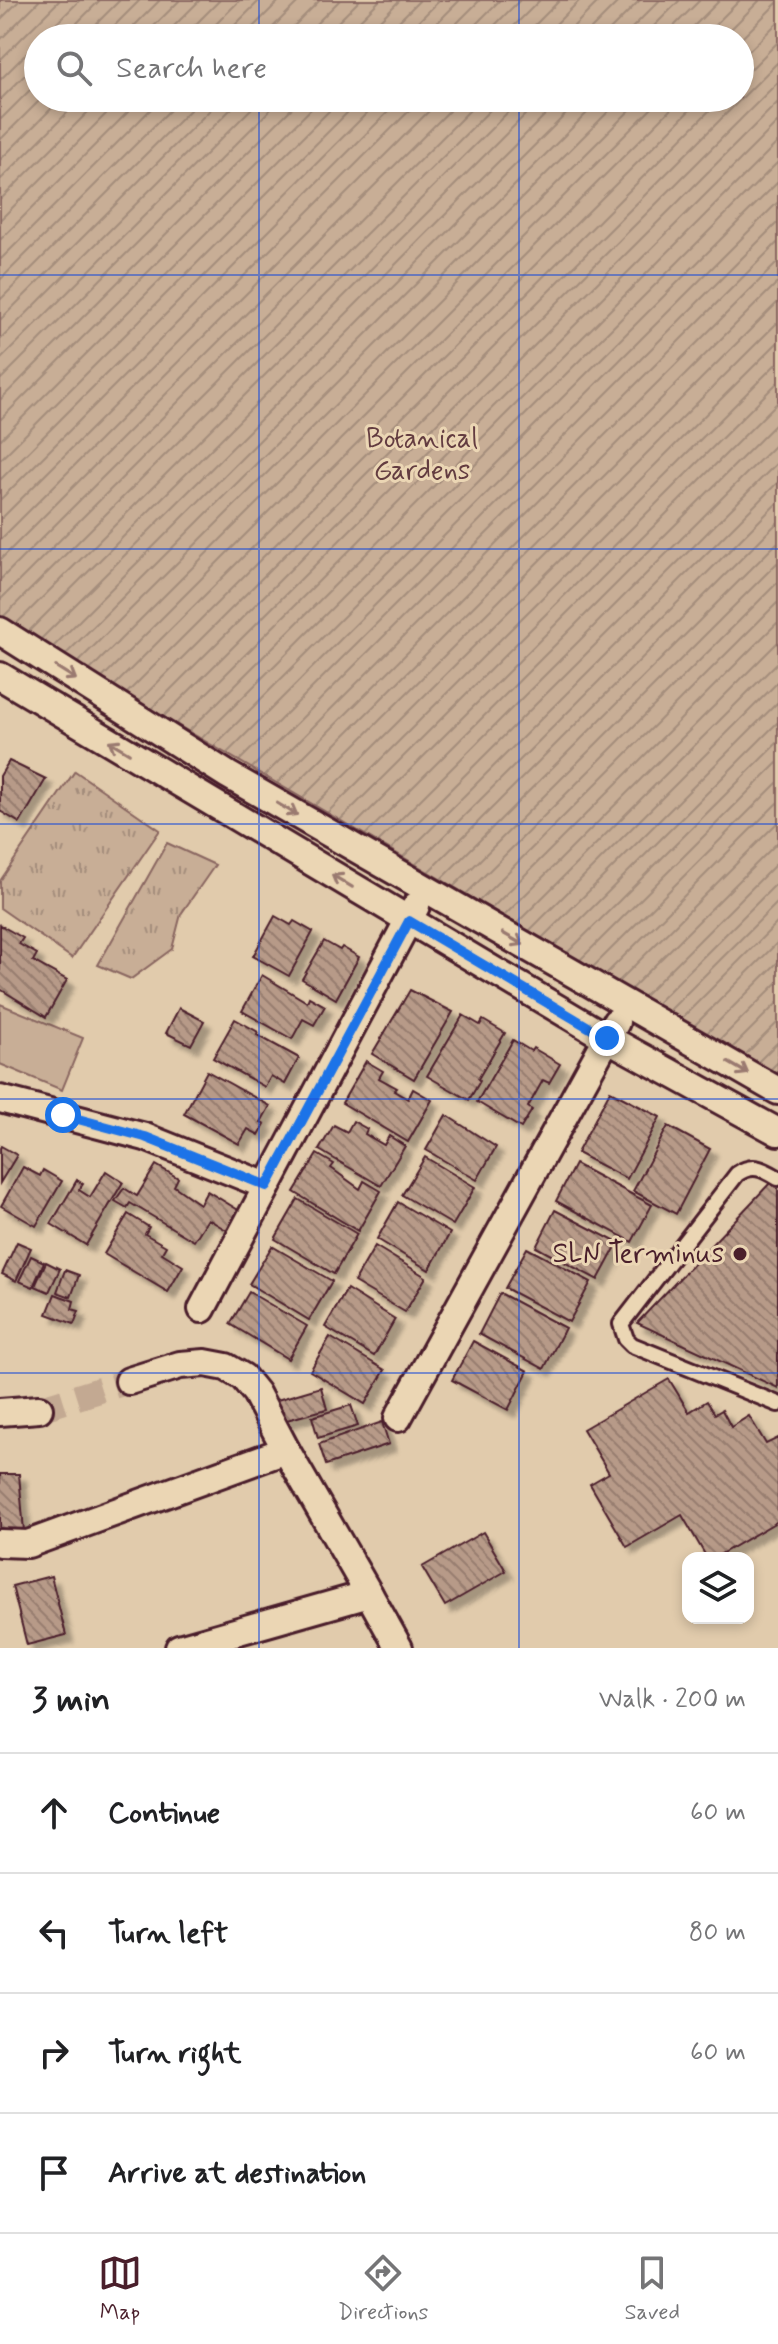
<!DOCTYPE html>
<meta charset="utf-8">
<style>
:root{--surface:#fff;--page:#f2f2f2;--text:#202124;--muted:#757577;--line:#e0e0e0;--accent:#4a1f2b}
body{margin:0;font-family:Mynerve,sans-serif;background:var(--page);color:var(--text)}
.controls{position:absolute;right:24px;bottom:24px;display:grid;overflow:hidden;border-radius:16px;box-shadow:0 4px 12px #0003}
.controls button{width:72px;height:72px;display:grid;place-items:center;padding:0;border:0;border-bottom:2px solid var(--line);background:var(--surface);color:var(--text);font:40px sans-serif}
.stop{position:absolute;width:24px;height:24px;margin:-18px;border:6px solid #1a73e8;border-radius:50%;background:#fff}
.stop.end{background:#1a73e8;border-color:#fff;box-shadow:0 2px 8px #0008}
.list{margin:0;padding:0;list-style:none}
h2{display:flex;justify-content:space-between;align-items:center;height:104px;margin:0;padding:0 32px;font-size:34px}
h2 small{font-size:26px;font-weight:400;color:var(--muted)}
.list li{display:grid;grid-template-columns:52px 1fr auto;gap:24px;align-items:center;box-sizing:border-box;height:120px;padding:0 32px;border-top:2px solid var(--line)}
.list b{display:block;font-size:30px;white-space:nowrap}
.list em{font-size:26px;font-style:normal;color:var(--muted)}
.icon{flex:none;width:44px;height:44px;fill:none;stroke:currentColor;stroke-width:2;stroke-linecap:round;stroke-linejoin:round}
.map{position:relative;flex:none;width:778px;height:1648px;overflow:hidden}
.search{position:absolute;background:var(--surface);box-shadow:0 4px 12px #0003;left:24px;right:24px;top:24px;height:88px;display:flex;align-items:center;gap:20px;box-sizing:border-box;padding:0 28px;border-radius:44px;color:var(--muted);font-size:30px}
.sheet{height:584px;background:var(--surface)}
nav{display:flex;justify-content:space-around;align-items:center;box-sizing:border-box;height:112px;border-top:2px solid var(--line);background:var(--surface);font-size:22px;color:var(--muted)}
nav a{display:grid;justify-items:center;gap:4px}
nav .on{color:var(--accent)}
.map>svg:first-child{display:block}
.grass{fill:#c8ae96;stroke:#896660;stroke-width:2}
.park{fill:url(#park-tufts);stroke:#896660;stroke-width:2}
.garden{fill:url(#garden-furrows);stroke:#896660;stroke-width:2;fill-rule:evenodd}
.building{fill:url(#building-back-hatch);stroke:#4a1f2b;stroke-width:2;filter:url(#shadow)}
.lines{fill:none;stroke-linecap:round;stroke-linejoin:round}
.minor-tunnel{stroke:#c3a992;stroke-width:26;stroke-dasharray:26 13;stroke-linecap:butt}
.service-casing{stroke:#4a1f2b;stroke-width:20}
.minor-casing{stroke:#4a1f2b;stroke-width:32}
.service{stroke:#ebd6b4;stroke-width:14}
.minor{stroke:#ebd6b4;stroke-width:26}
.oneway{stroke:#9a7a70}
.route{stroke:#1a73e8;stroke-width:10}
.grid{fill:none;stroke:#1d4ed8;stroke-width:2;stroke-opacity:0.55}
.poi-dot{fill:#4a1f2b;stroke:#ebd6b4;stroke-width:3}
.labels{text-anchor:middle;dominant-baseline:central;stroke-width:6;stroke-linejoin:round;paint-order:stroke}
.park-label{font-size:28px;fill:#633c40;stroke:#ebd6b4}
.poi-label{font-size:28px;fill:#4a1f2b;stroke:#ebd6b4;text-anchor:end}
</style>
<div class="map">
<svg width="778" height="1648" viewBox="0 0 778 1648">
<defs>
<pattern id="park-tufts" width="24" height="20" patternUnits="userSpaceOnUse" patternTransform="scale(2)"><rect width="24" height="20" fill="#c8ae96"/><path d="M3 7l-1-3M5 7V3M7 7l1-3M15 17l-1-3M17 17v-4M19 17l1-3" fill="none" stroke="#a48d7b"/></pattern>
<pattern id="garden-furrows" width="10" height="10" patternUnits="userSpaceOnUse" patternTransform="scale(2)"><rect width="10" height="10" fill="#c8ae96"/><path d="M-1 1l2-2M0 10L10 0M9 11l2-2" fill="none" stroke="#a48d7b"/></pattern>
<pattern id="building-back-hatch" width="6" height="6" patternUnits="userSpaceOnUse" patternTransform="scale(2)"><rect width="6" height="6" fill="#b79a88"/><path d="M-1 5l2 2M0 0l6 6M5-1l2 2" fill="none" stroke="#977d6f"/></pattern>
<filter id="shadow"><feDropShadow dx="7" dy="7" stdDeviation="2" flood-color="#0004"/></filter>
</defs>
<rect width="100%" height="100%" fill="#e1cbac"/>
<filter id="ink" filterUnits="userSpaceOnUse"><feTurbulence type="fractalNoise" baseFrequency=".0125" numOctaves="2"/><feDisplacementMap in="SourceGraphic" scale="16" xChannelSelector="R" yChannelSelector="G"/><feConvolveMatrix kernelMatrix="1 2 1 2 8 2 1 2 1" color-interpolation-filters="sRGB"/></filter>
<g filter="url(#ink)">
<polygon class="grass" points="0,1004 83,1038 62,1090 0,1064"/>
<g class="park">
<polygon points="75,771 160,830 72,958 0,908 0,881"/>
<polygon points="167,843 215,865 181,914 172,949 131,979 98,965"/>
</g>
<path class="garden" d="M0,0H778V1077L0,621ZM38,38H740V98H38Z"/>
<g class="building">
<polygon points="9,761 46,779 20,823 0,811 0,776"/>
<polygon points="275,916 291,925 294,921 313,932 289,976 253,956"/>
<polygon points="0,925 23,938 19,944 37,954 33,961 67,980 46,1017 0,989"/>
<polygon points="324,941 340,950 342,947 359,957 336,999 302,979"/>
<polygon points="262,975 307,1002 309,997 325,1006 314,1025 303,1019 292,1039 242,1011"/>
<polygon points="410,990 453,1012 414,1079 372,1054"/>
<polygon points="179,1008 204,1021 191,1045 166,1033"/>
<polygon points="463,1015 480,1025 483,1020 505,1033 478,1079 480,1081 469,1100 427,1076"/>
<polygon points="235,1019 258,1032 257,1035 299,1058 285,1084 271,1076 265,1087 213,1058"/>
<polygon points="513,1040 531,1051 533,1048 560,1064 549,1083 543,1080 528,1107 532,1110 521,1128 477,1102"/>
<polygon points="366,1061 383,1071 379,1078 397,1088 394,1091 408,1099 413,1089 432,1100 408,1142 342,1103"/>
<polygon points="207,1071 270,1106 261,1122 265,1124 259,1135 248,1129 239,1144 184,1114"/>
<polygon points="610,1091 660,1117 627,1179 577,1153"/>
<polygon points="446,1115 496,1147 477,1180 426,1150"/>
<polygon points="353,1121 367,1129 365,1134 384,1145 389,1136 405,1146 381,1186 319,1150 334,1125 347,1132"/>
<polygon points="668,1126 710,1149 676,1214 633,1191"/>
<polygon points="1,1146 17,1155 0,1183 0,1148"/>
<polygon points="317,1154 334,1164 331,1168 360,1189 364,1181 381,1191 358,1231 294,1192"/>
<polygon points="425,1157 475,1187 453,1225 402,1195"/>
<polygon points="575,1164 652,1205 632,1242 556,1201"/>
<polygon points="156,1165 178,1178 174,1186 200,1204 207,1191 240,1211 228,1231 208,1219 194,1241 130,1203 127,1208 115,1201 124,1188 137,1196"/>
<polygon points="23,1167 40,1176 43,1170 62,1181 36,1226 1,1206"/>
<polygon points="106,1171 123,1182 86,1245 51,1224 77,1180 83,1184 79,1190 90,1197"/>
<polygon points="771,1182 778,1185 778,1388 637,1323"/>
<polygon points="298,1199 357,1234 334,1274 275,1239"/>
<polygon points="398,1202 450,1233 429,1270 377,1239"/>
<polygon points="555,1210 618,1243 598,1280 536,1247"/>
<polygon points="128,1214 149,1227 145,1234 166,1246 162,1253 183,1266 168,1292 104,1254"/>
<polygon points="17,1242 31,1248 16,1281 2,1274"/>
<polygon points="272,1246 332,1281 309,1320 249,1284"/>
<polygon points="375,1246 426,1277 405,1312 354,1282"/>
<polygon points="527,1248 591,1282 569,1322 505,1288"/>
<polygon points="31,1256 44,1262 33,1287 19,1281"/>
<polygon points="46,1262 60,1269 49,1292 35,1286"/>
<polygon points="65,1270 79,1275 71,1297 57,1292"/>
<polygon points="347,1289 395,1319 374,1356 325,1327"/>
<polygon points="249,1292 307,1326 288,1359 230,1324"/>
<polygon points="500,1293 565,1328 544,1369 479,1334"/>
<polygon points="55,1294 74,1301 72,1309 79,1311 74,1324 47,1314"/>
<polygon points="330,1337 385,1370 365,1404 310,1371"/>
<polygon points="473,1341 528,1371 508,1410 452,1380"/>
<polygon points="669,1379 689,1412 707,1401 715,1414 722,1410 731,1427 749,1416 766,1444 778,1438 778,1521 714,1558 707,1558 682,1515 627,1547 590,1484 609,1473 583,1429"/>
<polygon points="321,1387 327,1409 283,1421 277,1400"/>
<polygon points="351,1405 358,1426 318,1438 312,1417"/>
<polygon points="382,1422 389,1444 326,1465 319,1444"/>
<polygon points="0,1474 19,1474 24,1531 0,1531"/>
<polygon points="483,1532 506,1571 445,1606 422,1567"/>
<polygon points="51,1576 66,1635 27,1645 12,1586"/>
</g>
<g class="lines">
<polyline class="minor-tunnel" points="39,1409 129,1381"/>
<g class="service-casing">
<path id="service" d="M778,1178C763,1169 753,1163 737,1174L621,1324L626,1339L632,1345L778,1404"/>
</g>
<g class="minor-casing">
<g id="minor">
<polyline points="0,631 228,775 778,1091"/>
<polyline points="0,676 607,1038 778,1132"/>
<polyline points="0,1099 145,1137 267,1186"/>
<polyline points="202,1309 416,906"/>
<polyline points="129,1381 180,1365 205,1363 226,1367 243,1377 256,1393 286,1450 369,1594"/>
<polyline points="0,1412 39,1409"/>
<polyline points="398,1418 616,1022"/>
<polyline points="0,1543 28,1544 286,1450"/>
<polyline points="179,1648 369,1594 399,1648"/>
</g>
</g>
<use href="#service" class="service"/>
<use href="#minor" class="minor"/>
</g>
<defs><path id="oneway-shaft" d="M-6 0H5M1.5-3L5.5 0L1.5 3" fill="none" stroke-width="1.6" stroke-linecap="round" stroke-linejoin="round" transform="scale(2)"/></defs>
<g class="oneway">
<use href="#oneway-shaft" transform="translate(66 673) rotate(32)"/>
<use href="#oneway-shaft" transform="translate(119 747) rotate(-149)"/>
<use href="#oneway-shaft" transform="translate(287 809) rotate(30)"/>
<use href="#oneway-shaft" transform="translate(342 881) rotate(-149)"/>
<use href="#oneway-shaft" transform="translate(513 939) rotate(30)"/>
<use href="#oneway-shaft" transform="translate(738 1068) rotate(30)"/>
</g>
</g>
<g class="lines" filter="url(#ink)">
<polyline class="route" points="63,1115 145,1137 267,1186 409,921 607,1038"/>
</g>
<path class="grid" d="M259,0V38M519,0V38M259,98V1648M519,98V1648M0,275H778M0,549H778M0,824H778M0,1099H778M0,1373H778"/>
<circle class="poi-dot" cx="740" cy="1254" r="8"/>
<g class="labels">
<g class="park-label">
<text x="422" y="439">Botanical<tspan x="422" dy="32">Gardens</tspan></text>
</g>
<g class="poi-label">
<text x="724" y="1254">SLN Terminus</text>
</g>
</g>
</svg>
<div class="controls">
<button><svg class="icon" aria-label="layers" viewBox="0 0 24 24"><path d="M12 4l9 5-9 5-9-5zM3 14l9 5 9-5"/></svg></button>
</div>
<div class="stop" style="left:63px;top:1115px"></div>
<div class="stop end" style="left:607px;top:1038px"></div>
<div class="search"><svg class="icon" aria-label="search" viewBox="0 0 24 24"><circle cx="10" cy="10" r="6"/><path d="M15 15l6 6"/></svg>Search here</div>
</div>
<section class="sheet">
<h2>3 min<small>Walk · 200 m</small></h2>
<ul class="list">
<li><svg class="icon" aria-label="ahead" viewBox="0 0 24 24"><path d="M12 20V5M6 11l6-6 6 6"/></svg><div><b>Continue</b></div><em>60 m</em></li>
<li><svg class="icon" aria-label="left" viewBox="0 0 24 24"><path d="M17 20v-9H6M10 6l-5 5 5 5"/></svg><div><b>Turn left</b></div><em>80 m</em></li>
<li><svg class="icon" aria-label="right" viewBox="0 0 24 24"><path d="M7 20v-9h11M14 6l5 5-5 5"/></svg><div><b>Turn right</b></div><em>60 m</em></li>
<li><svg class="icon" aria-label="arrive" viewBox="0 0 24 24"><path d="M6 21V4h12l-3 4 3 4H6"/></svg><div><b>Arrive at destination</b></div></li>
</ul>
</section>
<nav>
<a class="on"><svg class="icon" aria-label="map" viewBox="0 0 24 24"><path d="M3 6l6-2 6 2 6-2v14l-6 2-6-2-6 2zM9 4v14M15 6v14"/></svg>Map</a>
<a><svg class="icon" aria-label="directions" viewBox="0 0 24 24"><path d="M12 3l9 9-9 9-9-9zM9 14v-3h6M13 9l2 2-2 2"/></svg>Directions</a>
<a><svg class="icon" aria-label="saved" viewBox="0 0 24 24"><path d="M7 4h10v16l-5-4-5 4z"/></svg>Saved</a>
</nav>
